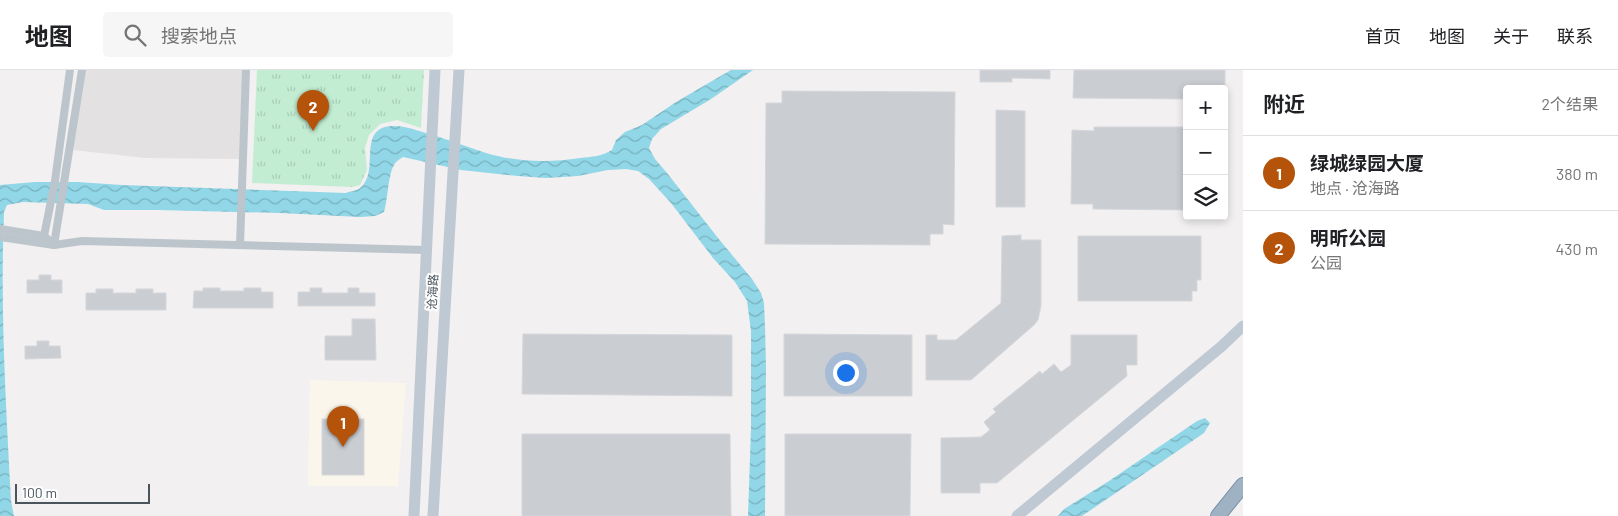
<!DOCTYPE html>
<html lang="zh">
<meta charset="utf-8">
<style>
:root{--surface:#fff;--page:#f6f6f6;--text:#202124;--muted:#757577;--line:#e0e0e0;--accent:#b45309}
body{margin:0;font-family:Barlow,"Noto Sans SC",sans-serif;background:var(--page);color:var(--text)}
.controls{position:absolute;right:15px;top:15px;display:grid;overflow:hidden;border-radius:5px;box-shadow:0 2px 8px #0003}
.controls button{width:45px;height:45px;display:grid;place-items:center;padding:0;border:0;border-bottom:1px solid var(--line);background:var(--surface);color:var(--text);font:25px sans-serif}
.scale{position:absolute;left:15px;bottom:12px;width:135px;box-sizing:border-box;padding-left:5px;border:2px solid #49545d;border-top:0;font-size:14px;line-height:18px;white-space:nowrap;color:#49545d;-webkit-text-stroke:4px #fff;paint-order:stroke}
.you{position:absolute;left:845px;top:302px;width:18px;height:18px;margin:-12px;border:4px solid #fff;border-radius:50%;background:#1a73e8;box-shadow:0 0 0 8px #1a73e833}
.badge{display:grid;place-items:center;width:32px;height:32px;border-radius:50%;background:var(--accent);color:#fff;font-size:16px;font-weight:700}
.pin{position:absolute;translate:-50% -41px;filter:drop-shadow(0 1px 2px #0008)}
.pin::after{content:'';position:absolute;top:26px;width:18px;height:15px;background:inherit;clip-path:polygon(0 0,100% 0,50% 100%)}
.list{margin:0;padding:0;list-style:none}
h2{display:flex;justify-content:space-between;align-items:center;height:65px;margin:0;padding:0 20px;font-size:21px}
h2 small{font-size:16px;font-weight:400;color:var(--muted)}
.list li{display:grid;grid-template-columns:32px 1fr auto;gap:15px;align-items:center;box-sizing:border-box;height:75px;padding:0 20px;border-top:1px solid var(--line)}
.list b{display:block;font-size:19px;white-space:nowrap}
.list p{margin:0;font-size:16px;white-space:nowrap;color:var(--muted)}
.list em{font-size:16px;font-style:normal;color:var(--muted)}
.icon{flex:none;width:28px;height:28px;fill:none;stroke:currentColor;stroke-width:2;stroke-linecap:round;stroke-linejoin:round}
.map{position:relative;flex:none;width:1243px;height:446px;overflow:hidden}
header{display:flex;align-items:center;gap:30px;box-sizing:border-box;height:70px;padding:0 25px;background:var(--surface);border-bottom:1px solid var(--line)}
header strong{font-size:24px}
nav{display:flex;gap:28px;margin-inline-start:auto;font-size:18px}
.search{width:350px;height:45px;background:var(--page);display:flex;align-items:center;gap:12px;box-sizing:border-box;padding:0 18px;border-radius:5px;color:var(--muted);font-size:19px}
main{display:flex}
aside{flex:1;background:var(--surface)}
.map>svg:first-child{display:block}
.commercial{fill:#fbf6eb}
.education{fill:#e3e1e2}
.park{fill:url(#park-tufts)}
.water{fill:url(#water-waves)}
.building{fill:#cacdd2;stroke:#d5d7db}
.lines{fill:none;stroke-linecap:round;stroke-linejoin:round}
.trunk-casing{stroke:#768fa8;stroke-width:16}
.minor{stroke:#bdc5cc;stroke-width:8}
.secondary{stroke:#bfc9d3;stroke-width:11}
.trunk{stroke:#9eb2c4;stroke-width:14}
.labels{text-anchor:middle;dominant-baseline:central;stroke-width:4;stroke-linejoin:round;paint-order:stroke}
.street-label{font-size:12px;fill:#49545d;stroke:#fff}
</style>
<header>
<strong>地图</strong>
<div class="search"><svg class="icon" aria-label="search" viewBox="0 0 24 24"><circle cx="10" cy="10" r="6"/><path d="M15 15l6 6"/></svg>搜索地点</div>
<nav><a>首页</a><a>地图</a><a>关于</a><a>联系</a></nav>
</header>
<main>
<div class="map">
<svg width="1243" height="446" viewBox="0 0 1243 446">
<defs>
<pattern id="park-tufts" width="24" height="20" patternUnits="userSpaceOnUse" patternTransform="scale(1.25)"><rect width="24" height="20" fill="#c2edd2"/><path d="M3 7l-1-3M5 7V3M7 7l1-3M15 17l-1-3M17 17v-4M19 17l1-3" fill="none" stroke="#a8cdb7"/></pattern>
<pattern id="water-waves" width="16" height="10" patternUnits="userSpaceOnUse" patternTransform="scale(1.25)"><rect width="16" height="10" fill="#91d7e7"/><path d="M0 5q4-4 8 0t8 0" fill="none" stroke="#78b1be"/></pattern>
</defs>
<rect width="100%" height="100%" fill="#f2f0f0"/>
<polygon class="commercial" points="310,310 406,313 398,416 308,416"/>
<polygon class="education" points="84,0 244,0 240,89 146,88 73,80"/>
<polygon class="park" points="257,0 424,0 421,58 397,50 380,54 369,65 365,78 367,100 360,115 352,117 252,113"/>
<g class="water">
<path d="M731,0H753L711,29L661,59L652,69L649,78L655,89L667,103L718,168L752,209L761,223L764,233L765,256L766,298L765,446H748L751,358V261L747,231L735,212L713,188L671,133L649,109L638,101L626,99L608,100L578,106L546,108L518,106L461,100L403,87C400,89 395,92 394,95C388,105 388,129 384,142L375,146L360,147L281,143L158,140H104L88,134L23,132L7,135L4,142C0,239 6,335 11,431L14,446H0V115L35,112H77L122,115L346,123C350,121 357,121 360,118C381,102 356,59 391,56C407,55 424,63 439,67C455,72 470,78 486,83C516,92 549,93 580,88C592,87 602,86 612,80L616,70L625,62L642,55L676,32Z"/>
<polygon points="1205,348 1210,353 1204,363 1082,446 1058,446 1064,439 1109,411 1197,351"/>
</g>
<g class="building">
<polygon points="980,0 1050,0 1050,9 1012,8 1012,12 980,12"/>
<polygon points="1074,0 1225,0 1225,19 1187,19 1187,29 1073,28"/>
<polygon points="782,21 955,22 954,155 943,154 943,164 930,164 930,175 765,174 766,33 782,33"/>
<polygon points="996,40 1025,41 1025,137 996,137"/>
<polygon points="1094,57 1187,57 1187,140 1093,139 1093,134 1071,134 1072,60 1094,61"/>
<polygon points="1021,165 1021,170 1041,170 1041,236 1038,250 1034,255 971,310 926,310 926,265 937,265 937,270 956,270 1001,233 1002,166"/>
<polygon points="1078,166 1201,166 1201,210 1197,210 1197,221 1192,221 1192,231 1078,231"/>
<polygon points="39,205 51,205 51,210 62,210 62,223 27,223 27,210 39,210"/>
<polygon points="203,218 220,218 220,221 244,221 244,218 261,218 261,222 273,222 273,238 193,238 194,221 203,221"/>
<polygon points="310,218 322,218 322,223 348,223 348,218 359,218 359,223 375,223 375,236 298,236 298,222 310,222"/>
<polygon points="96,219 113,219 113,223 136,223 136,219 153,219 153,223 166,223 166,240 86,240 86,223 96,223"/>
<polygon points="352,249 375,249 376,290 325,290 325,266 352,266"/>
<polygon points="523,264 732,265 732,326 522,324"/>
<polygon points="784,264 912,265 912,326 784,326"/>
<polygon points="1071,265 1137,265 1137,295 1126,295 1127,306 997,413 980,413 980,423 941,423 941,368 981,367 990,360 984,352 996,342 993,339 1040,301 1042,304 1054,294 1061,302 1071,295"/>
<polygon points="37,271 49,271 49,276 60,276 61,288 25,289 25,276 37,276"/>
<rect x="322" y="349" width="42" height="56"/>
<polygon points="522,364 730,364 731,446 522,446"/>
<polygon points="785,364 911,364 910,446 785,446"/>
</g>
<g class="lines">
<g class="trunk-casing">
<polyline id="trunk" points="1218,446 1243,415"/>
</g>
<g class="minor">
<polyline points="0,159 44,166 54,175 82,171 427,180"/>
<polyline points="44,166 55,111 70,0"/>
<polyline points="0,167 54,175 82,0"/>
<polyline points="240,175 246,0"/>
</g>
<g class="secondary">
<polyline points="414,446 435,0"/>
<polyline points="433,446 459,0"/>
<polyline points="1017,446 1222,276 1243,256"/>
</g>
<use href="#trunk" class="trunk"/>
</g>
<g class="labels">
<g class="street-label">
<text transform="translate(432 222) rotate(-87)">沧海路</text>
</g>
</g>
</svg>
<div class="controls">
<button>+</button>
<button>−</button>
<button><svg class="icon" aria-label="layers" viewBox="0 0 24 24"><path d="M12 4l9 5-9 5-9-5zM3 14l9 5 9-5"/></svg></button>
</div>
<div class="scale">100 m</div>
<div class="you"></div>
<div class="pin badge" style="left:343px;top:377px">1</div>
<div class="pin badge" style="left:313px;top:61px">2</div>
</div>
<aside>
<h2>附近<small>2个结果</small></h2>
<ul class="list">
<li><span class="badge">1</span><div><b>绿城绿园大厦</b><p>地点 · 沧海路</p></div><em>380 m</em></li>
<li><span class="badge">2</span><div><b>明昕公园</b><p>公园</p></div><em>430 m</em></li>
</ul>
</aside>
</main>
